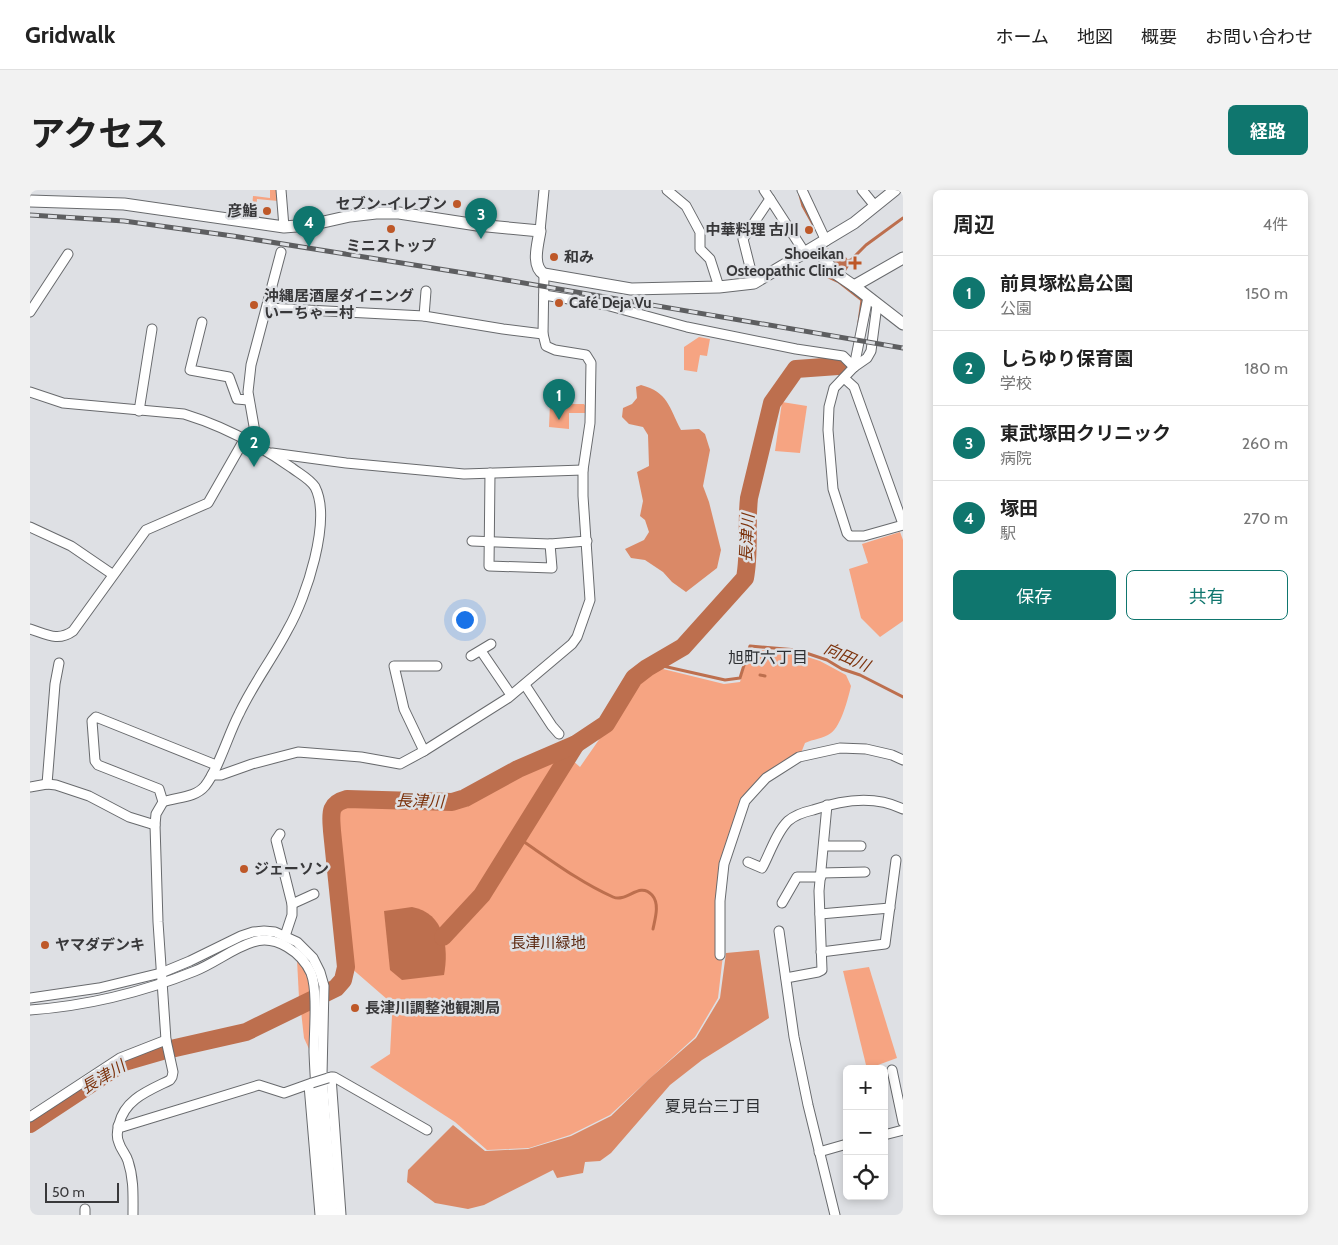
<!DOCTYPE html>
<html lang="ja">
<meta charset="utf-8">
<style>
:root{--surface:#fff;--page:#f2f2f2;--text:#222;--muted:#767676;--line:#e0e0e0;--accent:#0f766e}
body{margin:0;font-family:Cabin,"Noto Sans JP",sans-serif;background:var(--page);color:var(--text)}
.controls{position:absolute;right:15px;bottom:15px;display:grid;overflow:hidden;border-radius:8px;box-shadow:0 2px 8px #0003}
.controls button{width:45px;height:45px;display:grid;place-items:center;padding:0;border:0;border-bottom:1px solid var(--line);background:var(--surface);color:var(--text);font:25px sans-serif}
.scale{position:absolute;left:15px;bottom:12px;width:74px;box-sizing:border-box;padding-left:5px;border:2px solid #38383a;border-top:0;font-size:14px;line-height:18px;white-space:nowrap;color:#38383a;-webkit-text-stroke:4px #dee0e4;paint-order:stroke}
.you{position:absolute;left:434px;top:429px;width:18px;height:18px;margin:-12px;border:4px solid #fff;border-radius:50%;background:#1a73e8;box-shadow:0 0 0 8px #1a73e833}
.badge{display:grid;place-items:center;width:32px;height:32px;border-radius:50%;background:var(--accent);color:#fff;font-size:16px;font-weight:700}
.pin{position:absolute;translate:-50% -41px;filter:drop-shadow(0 1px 2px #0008)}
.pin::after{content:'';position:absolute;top:26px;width:18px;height:15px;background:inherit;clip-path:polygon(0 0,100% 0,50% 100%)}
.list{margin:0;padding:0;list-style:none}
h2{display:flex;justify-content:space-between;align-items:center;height:65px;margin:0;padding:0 20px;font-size:21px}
h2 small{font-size:16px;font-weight:400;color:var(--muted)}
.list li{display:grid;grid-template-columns:32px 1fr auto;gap:15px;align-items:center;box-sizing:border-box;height:75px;padding:0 20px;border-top:1px solid var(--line)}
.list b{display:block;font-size:19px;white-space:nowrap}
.list p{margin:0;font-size:16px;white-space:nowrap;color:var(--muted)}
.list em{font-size:16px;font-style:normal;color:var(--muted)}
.actions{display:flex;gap:10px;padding:15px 20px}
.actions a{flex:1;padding:11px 0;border:1px solid var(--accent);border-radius:8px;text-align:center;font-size:18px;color:var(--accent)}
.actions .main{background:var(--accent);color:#fff}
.icon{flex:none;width:28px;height:28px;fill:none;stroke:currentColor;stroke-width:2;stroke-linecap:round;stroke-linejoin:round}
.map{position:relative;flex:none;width:873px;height:1025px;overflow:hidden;border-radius:8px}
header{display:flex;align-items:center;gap:30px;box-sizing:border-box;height:70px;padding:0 25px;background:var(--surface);border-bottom:1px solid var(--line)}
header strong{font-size:24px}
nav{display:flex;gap:28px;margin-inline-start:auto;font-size:18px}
.intro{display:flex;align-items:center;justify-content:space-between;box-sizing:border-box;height:120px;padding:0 30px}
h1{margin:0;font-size:35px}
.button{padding:12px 22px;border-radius:8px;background:var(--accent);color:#fff;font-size:18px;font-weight:700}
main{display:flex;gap:30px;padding:0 30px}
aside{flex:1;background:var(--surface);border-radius:8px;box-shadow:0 2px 8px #0003}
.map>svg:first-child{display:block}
.green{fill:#f6a482}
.forest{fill:#da8967}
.water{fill:#bd6f4e}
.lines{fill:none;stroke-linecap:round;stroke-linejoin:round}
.stream{stroke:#bd6f4e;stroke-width:3}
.river{stroke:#bd6f4e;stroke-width:18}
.minor-casing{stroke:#686a6d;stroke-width:11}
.tertiary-casing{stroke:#686a6d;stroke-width:13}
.minor{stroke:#fff;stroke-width:9}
.tertiary{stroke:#fff;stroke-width:11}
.rail-casing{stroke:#5d5e60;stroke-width:5}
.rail{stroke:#dee0e4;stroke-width:3;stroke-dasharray:9;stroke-linecap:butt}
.minor-bridge-casing{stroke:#686a6d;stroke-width:11;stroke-linecap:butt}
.minor-bridge{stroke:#fff;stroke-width:9}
.poi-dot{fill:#be5828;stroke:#dee0e4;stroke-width:2}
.labels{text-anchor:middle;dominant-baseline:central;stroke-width:5;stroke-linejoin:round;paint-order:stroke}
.poi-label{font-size:15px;font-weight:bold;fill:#38383a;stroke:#dee0e4;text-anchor:start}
.park-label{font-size:15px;fill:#5c2810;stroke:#dee0e4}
.water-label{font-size:16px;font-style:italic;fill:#7c330d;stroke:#dee0e4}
.neighbourhood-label{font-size:16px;fill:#2e3033;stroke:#dee0e4}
</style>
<header>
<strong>Gridwalk</strong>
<nav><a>ホーム</a><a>地図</a><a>概要</a><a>お問い合わせ</a></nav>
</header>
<div class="intro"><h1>アクセス</h1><a class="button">経路</a></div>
<main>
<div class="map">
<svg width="873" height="1025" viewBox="0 0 873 1025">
<rect width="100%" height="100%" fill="#dee0e4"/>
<g class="green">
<polygon points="240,0 246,0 248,11 227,9 225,28 221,27 223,6 240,8"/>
<polygon points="669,147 680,149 677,166 670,165 667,182 654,180 654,157"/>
<polygon points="752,212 777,216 770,263 745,261"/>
<polygon points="520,214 554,214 556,217 556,223 539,223 539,239 519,237"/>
<polygon points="870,342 873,350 873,431 850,447 831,428 819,379 838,373 832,354"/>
<path d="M720,459L765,463L790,471L816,485L821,496C818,509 811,536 801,543C793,549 783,549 775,553L771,563L712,611L691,674L693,765L688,808L665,847L580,925L540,945L499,958L457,960L425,932L340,877L360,864L362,826L358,810L320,777L305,624C308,616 311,613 319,612L423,611L532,561L550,577L614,485L625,480L633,479L694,494L710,492Z"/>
<polygon points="267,770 276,781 281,802 269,808"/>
<polygon points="839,777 867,868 837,879 813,781"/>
<polygon points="282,803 281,816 271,820 269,809"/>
<polygon points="281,817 281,859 279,859 274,848 271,821"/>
</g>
<g class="forest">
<path d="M611,195C638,202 639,217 651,240L669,239L675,244L680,260L673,296L679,312L691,360L687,378L656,402L642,392L633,382L615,370L601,368L595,359L614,350L619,342L615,330L610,326L613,311L607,282L619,276L618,245L613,237L599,234L592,227L593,218L602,214L607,208L606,197Z"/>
<polygon points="729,760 739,828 672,870 640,895 581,963 570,971 555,972 553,983 527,988 523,980 454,1015 438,1019 405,1013 377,992 378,980 423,935 455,961 498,959 541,946 581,926 619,889 666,848 690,808 696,763"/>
</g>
<path class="water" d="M382,717C415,723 419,758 414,785L372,790L360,780L354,721Z"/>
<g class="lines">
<g class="stream">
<polyline points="770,5 773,16 783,34"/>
<polyline points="798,60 810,74 821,70 836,55 873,28"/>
<polyline points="800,82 796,86 809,92 832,110 829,132"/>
<polyline points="624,474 695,490 710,488 720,456 767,460 797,470 812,479 830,485 873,507"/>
<polyline points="730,485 735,486"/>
<path d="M487,647C518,668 549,692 583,707C597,713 609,691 622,705C630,714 625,729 623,739"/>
</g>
<g class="river">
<polyline points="809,74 810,74"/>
<polyline points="413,747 452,705 546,554"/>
<path d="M0,934L94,872L132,861L216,842L306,798L313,790L316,777L302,641C301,624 298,614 317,609L422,612L435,608L488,579L546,554L576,534L604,488L617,478L653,457L715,388C720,362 716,335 719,308L742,213L766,179L808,176"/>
</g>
<g class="minor-casing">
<g id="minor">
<polyline points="251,0 254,37"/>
<polyline points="637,0 656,16 670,42 670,59 680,69 689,97"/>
<polyline points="772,0 796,51"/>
<polyline points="832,0 845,16"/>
<polyline points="740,9 775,63"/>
<polyline points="510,41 514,0"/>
<polyline points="724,93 713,49 740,9 734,0"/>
<polyline points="514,105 576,115 657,137 766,159 813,166 824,177"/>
<polyline points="847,115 841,161 837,168 824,177 804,198 799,217 798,240 803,299 817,343 820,346 834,346 873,335"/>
<polyline points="238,118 394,126 473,139 513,144"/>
<polyline points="0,122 38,64"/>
<polyline points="394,126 396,101"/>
<polyline points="172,132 160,180 199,187 207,209 218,210"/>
<polyline points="824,177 838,107"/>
<polyline points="814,188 824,197 873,334"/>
<path d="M0,202L33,213L154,224C193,236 229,255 262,278C270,284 280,289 285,297C302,330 276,408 258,439C243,468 223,494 209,524C198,545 189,578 175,596C165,608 147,607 133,612L126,624L125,635L128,732L136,850L143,882L142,887L140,890C118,901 95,909 89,934C87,941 86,947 89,953C91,960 96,964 98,971C104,989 103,1006 103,1025"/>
<polyline points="109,221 122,139"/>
<polyline points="232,258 225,242 218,202 221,175 251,62"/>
<polyline points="242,263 316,273 434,284 553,280"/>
<polyline points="460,283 459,376 522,378 520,354"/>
<polyline points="0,337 41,356 82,384"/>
<polyline points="442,351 520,354 557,351"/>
<path d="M0,439C16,444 28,452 43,441L116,340L178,313L214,250"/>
<polyline points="451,461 481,505"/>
<polyline points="441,466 461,454"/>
<polyline points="495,495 522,536 529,544"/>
<polyline points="394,561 374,519 364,476 407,476"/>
<polyline points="182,585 191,585 222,574 268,562 331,567 370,574 394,561 478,508 542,454 547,447 560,410 553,306 553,280 560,233 561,173 556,165 525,160 516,156 513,144 514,84"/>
<polyline points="17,594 25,494 29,473"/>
<polyline points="0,597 17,594 26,595 59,606 99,627 125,635"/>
<polyline points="133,612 129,599 68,575 65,571 62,531 66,527 186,575"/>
<polyline points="250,644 246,650 262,714 262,725 255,746"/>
<polyline points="794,656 831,656"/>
<path d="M718,672L732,678C740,663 746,643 758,631C765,625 774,622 783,620C811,610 845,605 873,619"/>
<polyline points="791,683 835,682"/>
<polyline points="752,713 767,687 791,687"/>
<polyline points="262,714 284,704"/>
<polyline points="790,724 860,718"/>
<polyline points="749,741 764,847 778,915 805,1025"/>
<polyline points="791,762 855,754 866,670"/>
<polyline points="690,765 690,711 694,674 715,611 736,588 769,567 810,558 836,559 862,565 873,570"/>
<polyline points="756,788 788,782 792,780 789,701 797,615"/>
<polyline points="0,808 69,798 131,783 160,771 211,746 223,742 234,741 245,742 267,752 283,768 290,782 294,796 292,885 303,1025"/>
<path d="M0,820C56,816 113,802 165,781C185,773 203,758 223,752C246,744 272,763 281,783C288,801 284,842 284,862C286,917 292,971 296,1025"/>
<polyline points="862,880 873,932"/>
<polyline points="301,887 311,1025"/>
<polyline points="298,888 304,887 397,940"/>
<polyline points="279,895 290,1025"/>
<polyline points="0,927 90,868 136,850"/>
<polyline points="88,936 92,937 229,895 254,903 282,893"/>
<polyline points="854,945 873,940"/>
<polyline points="789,962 817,954"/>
<polyline points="55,1019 55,1025"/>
</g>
</g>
<g class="tertiary-casing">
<g id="tertiary">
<path d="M0,11L94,14L254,37L280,35L320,26L346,23H369L447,35L510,41C508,54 501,76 514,84L601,99L689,97L724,93L824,33L865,0"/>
<polyline points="787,56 795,70 805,83 824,96 873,134"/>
<polyline points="824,96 873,68"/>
</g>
</g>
<use href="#minor" class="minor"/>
<use href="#tertiary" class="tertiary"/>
<g class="rail-casing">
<polyline id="rail" points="0,25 94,31 203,46 453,86 873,158"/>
</g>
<use href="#rail" class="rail"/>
<g class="minor-bridge-casing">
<polyline id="minor-bridge" points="282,893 298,888"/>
</g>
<use href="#minor-bridge" class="minor-bridge"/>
</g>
<g class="poi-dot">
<circle cx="427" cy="14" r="5"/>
<circle cx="237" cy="21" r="5"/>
<circle cx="361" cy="39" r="5"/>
<circle cx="779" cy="40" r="5"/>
<circle cx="524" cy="67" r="5"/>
<path d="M822.5 65.5h5v5h5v5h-5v5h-5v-5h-5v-5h5z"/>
<circle cx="529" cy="113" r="5"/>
<circle cx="224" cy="115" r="5"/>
<circle cx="214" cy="679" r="5"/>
<circle cx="15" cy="755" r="5"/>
<circle cx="325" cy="818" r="5"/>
</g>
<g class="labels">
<g class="poi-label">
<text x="417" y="14" text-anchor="end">セブン-イレブン</text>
<text x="227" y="21" text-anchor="end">彦鮨</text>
<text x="769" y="40" text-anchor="end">中華料理 古川</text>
<text x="361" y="56" text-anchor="middle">ミニストップ</text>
<text x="814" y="64" text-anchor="end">Shoeikan<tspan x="814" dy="17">Osteopathic Clinic</tspan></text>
<text x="534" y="67">和み</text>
<text x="234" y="106">沖縄居酒屋ダイニング<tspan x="234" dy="17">いーちゃー村</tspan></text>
<text x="539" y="113">Café Deja Vu</text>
<text x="224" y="679">ジェーソン</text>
<text x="25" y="755">ヤマダデンキ</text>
<text x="335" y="818">長津川調整池観測局</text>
</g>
<g class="park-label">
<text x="518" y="753">長津川緑地</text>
</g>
<g class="water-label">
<text transform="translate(717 348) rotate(-87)">長津川</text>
<text transform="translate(817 467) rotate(24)">向田川</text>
<text transform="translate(390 611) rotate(2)">長津川</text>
<text transform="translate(73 887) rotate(-31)">長津川</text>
</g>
<g class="neighbourhood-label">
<text x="738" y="467">旭町六丁目</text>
<text x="683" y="916">夏見台三丁目</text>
</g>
</g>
</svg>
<div class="controls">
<button>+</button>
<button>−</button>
<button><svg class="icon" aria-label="locate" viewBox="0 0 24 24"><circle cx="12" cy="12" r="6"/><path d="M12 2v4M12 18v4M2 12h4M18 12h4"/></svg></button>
</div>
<div class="scale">50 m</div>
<div class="you"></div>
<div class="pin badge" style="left:529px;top:230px">1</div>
<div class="pin badge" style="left:224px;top:277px">2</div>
<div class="pin badge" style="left:451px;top:49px">3</div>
<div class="pin badge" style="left:279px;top:57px">4</div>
</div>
<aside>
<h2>周辺<small>4件</small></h2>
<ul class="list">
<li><span class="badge">1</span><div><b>前貝塚松島公園</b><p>公園</p></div><em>150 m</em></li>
<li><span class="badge">2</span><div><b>しらゆり保育園</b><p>学校</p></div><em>180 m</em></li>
<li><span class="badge">3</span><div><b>東武塚田クリニック</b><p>病院</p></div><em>260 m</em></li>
<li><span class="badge">4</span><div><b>塚田</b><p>駅</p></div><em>270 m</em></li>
</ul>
<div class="actions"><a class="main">保存</a><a>共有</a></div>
</aside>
</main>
